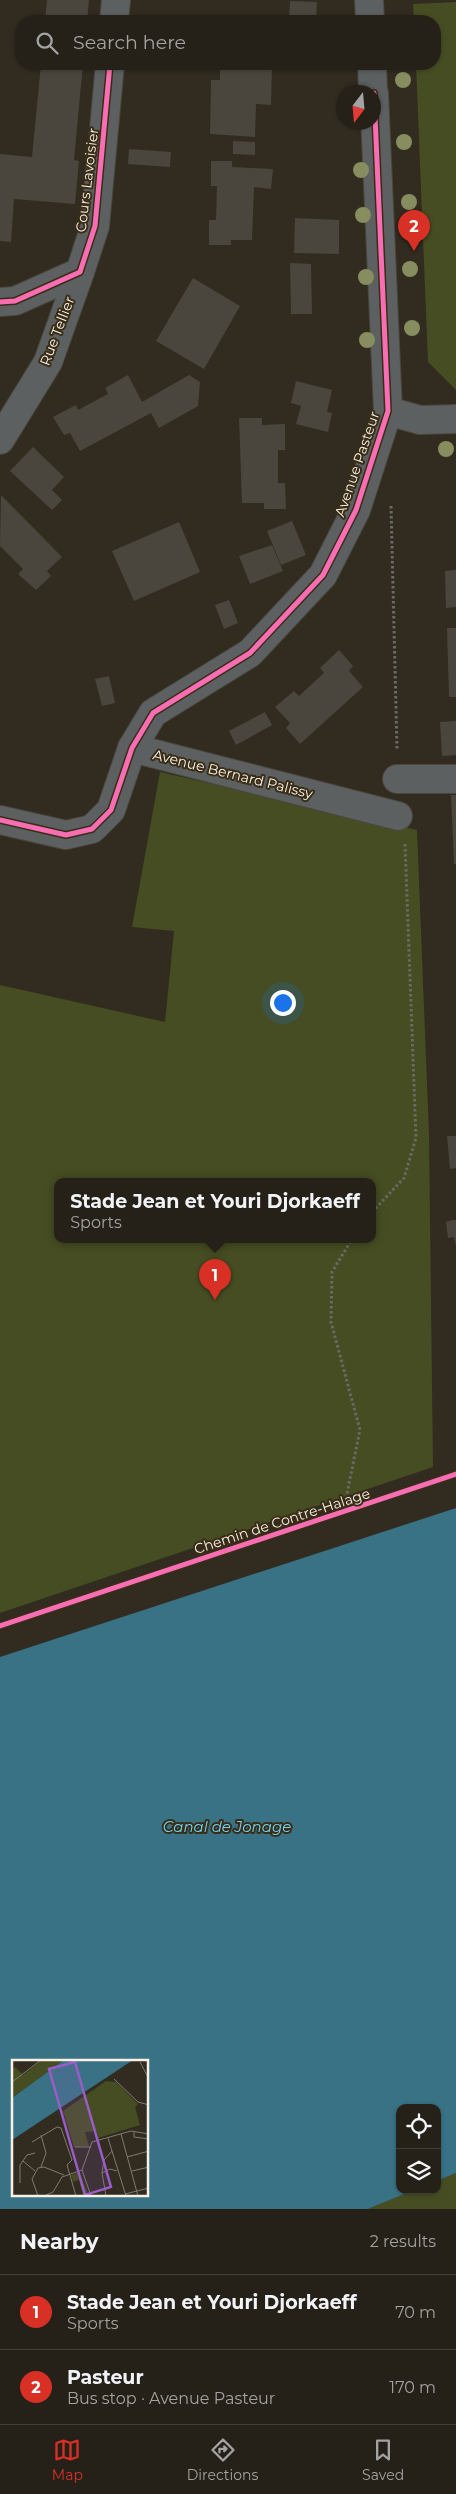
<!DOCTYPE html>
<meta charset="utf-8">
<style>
:root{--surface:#252018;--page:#312d25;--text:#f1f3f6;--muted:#a3a3a2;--line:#423e37;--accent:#d93025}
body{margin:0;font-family:Montserrat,sans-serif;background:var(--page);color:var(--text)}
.controls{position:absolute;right:15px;bottom:15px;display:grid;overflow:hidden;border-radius:10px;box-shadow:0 1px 4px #0004}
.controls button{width:45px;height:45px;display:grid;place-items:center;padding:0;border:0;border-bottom:1px solid var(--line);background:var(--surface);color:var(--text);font:25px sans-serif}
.compass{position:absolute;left:336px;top:85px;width:45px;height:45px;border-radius:50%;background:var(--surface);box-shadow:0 1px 4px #0004;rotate:196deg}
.you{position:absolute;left:282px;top:1002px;width:18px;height:18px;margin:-12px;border:4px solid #fff;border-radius:50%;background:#1a73e8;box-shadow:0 0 0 8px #1a73e833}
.badge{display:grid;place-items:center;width:32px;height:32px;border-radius:50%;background:var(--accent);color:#fff;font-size:16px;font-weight:700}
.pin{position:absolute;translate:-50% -41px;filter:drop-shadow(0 1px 2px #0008)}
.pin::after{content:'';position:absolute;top:26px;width:18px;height:15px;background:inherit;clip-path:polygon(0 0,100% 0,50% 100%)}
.popup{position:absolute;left:54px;top:1178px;width:322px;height:65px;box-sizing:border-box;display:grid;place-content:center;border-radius:10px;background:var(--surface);filter:drop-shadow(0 1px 4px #0005);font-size:16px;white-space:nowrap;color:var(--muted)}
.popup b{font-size:19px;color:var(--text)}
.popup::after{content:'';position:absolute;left:50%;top:100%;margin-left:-10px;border:10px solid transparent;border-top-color:var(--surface)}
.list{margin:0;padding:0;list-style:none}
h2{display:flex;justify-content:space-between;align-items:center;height:65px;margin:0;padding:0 20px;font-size:21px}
h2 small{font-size:16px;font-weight:400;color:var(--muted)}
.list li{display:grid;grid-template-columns:32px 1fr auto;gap:15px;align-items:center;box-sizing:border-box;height:75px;padding:0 20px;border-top:1px solid var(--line)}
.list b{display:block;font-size:19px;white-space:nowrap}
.list p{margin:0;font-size:16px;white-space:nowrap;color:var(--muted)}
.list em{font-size:16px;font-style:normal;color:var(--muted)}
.icon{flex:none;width:28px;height:28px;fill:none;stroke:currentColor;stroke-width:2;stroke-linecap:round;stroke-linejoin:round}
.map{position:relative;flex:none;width:456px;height:2209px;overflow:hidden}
.search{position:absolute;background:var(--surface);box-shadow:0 1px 4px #0004;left:15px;right:15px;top:15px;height:55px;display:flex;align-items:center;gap:12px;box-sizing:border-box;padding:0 18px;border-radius:20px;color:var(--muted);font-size:19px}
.sheet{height:215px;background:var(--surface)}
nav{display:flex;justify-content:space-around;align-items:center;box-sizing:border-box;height:70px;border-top:1px solid var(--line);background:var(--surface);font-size:14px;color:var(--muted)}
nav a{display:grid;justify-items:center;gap:2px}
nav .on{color:var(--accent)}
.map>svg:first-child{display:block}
.green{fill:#464d22;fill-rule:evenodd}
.water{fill:#387284;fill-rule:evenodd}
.building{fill:#4b463d}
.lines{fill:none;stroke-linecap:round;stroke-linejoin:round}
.minor-casing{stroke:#4b463d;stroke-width:30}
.path{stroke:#6a6a67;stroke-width:3;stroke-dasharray:2.5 2.5;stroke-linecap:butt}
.minor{stroke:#5d6060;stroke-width:28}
.cycleway-casing{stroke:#392d18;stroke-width:8}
.cycleway{stroke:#f96db3;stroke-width:5}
.tree{fill:#878d5e}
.labels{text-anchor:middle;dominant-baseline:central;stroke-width:4;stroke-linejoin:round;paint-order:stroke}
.street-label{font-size:14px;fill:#f8f1e4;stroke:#392d18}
.water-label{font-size:15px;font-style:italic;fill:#71d3f4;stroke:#392d18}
.inset-road{fill:none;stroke:#817a6e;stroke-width:1}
.view{fill:#9a5dc8;fill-opacity:0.15;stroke:#9a5dc8;stroke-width:2.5}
.inset-edge{fill:none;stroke:#f8f1e4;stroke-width:2.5}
</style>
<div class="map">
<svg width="456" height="2209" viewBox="0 0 456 2209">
<rect width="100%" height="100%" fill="#312b20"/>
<g class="green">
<polygon points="456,2 456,390 428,362 416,64 435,64 435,21 414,21 413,4"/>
<path d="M160,772L417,830L429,1134L433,1467L0,1613V985L165,1022L174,931L132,927ZM58,1181H372V1239H58Z"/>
<polygon points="456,2173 456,2209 368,2209 414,2190 437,2190 437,2181"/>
</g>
<path class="water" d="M456,1508V2173L437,2181V2108H400V2190H414L368,2209H0V1657ZM14,2062H148V2195H14Z"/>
<g class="building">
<polygon points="47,0 89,0 87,21 45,21"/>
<polygon points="290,1 317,2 316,21 289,21"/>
<polygon points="41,64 83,64 74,160 79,161 75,204 14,199 11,242 0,241 0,154 32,157"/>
<polygon points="220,64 272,64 271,105 256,104 255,137 210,134 211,80 220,80"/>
<polygon points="233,141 255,142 255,155 233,154"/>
<polygon points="129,149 171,152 170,167 128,164"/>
<polygon points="211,161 232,161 232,167 273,169 271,189 254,187 252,240 231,240 231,245 209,245 209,220 216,220 217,186 211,186"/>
<polygon points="295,218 339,220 339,254 294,253"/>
<polygon points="290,263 311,264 312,314 291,314"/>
<polygon points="193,278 240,306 204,369 156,341"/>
<polygon points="128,375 142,402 189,375 200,382 198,406 159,428 151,413 80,451 70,433 64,435 53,417 76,405 78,410 108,394 105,388"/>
<polygon points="296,381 332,390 327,412 332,413 328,432 296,424 301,406 291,403"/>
<polygon points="239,418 262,418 262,425 285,424 285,450 278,450 278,483 285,483 286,509 264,509 264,503 242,503"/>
<polygon points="33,447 64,477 52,490 62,500 52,510 10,471"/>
<polygon points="1,495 62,557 47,571 51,576 36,590 18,574 23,569 0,546"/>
<polygon points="292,521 306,555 281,565 267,531"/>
<polygon points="179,522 200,572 134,601 112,551"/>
<polygon points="272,545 283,571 250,584 239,556"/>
<polygon points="456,570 456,607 446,608 445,571"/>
<polygon points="229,600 238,623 224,629 215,605"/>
<polygon points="447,628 456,628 456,697 449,697"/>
<polygon points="339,650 353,666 349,671 363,687 300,744 286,728 290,723 275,707 294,691 299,696 324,673 320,668"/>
<polygon points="109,676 115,703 102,706 95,679"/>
<polygon points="265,712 272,725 236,745 229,731"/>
<polygon points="456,721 456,755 442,756 440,722"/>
<polygon points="451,795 456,795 456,864 454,864"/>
<polygon points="447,1136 456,1136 456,1168 450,1169"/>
<polygon points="453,1220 456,1220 456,1246 454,1237 448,1238 446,1222"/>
</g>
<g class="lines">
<g class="minor-casing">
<g id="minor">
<polyline points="369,0 370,21"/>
<polyline points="114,21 116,0"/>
<polyline points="372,64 373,92"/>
<polyline points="0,302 15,301 80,272 95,226 110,64"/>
<polyline points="388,411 420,420 456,419"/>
<polyline points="0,440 48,362 80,272"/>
<polyline points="132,748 398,816"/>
<polyline points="397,779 456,779"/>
<polyline points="0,820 66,835 92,829 111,810 132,748 153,713 250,653 323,575 356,510 388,411 374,93"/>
</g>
</g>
<g class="path">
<polyline points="391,506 397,749"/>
<polyline points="372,1212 404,1178 416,1138 405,844"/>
<polyline points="343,1513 360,1430 331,1322 332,1272 352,1239"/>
</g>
<use href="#minor" class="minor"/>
<g class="cycleway-casing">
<g id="cycleway">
<polyline points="0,302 15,301 80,272 95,226 110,64"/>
<polyline points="0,820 66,835 92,829 111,810 132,748 153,713 250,653 323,575 356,510 388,411 374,93"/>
<polyline points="0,1626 456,1474"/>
</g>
</g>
<use href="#cycleway" class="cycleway"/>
</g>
<g class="tree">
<circle cx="403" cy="80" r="8"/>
<circle cx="404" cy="142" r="8"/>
<circle cx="361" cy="170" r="8"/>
<circle cx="409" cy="202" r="8"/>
<circle cx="363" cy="215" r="8"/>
<circle cx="410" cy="269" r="8"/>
<circle cx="366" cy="277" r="8"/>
<circle cx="412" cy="328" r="8"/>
<circle cx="367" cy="340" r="8"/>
<circle cx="446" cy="449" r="8"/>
</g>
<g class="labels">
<g class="street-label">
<text transform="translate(87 180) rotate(-83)">Cours Lavoisier</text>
<text transform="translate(57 331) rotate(-69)">Rue Tellier</text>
<text transform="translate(357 464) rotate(-71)">Avenue Pasteur</text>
<text transform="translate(233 774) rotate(14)">Avenue Bernard Palissy</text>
<text transform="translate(282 1521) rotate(-18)">Chemin de Contre-Halage</text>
</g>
<g class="water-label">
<text x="227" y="1826">Canal de Jonage</text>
</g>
</g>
<g transform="translate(12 2060)">
<rect width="136" height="136" fill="#312b20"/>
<path d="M30,0H52L0,38V10L3,7L11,15ZM94,21L104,22L126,44L123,47L128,65L86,78L85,71L73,72L77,86L62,87L51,51ZM67,112L76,134L71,135L67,120L61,122L59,115Z" fill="#464d22"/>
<path d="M52,0H121L0,80V38Z" fill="#387284"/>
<path class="inset-road" d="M128,2L137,19M102,19L126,42L137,45M0,22L29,0M122,71V77L137,79M109,74L126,136M29,75L34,93L29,107M96,78L114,136M20,82L45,67L49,68L60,100L55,105L64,136M63,87H79M115,97L137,91M11,101L23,111M120,111L137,107M90,113L92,100L100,91M8,123V105L15,95L23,93M113,134L137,128M26,136L20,119L26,108L32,107L52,115M32,136L41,132L50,117L70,110M79,136L70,110L80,82L119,71L137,74M94,136L90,113L98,109L105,111"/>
<path class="view" d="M63,2L99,127L73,135L37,9Z"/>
<rect width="136" height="136" class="inset-edge"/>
</g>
</svg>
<div class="controls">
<button><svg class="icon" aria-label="locate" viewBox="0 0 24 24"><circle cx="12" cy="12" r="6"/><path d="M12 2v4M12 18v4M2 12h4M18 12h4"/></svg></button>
<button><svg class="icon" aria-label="layers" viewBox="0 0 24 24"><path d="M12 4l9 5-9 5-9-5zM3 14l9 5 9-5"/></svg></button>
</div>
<svg class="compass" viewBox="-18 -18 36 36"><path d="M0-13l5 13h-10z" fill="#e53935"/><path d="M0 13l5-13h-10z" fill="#a3a3a2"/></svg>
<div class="you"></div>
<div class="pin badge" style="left:215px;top:1300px">1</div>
<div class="popup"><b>Stade Jean et Youri Djorkaeff</b>Sports</div>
<div class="pin badge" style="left:414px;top:251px">2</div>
<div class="search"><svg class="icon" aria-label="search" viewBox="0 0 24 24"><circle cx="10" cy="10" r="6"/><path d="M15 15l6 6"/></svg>Search here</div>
</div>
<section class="sheet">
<h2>Nearby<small>2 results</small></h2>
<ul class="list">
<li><span class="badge">1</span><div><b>Stade Jean et Youri Djorkaeff</b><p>Sports</p></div><em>70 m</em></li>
<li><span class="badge">2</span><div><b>Pasteur</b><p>Bus stop · Avenue Pasteur</p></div><em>170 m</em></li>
</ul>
</section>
<nav>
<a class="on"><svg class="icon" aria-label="map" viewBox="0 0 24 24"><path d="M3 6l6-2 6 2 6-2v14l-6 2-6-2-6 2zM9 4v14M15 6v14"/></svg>Map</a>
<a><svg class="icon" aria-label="directions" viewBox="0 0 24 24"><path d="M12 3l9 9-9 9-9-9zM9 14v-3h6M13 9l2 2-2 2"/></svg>Directions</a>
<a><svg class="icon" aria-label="saved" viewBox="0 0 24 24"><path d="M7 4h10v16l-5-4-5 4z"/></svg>Saved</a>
</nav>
